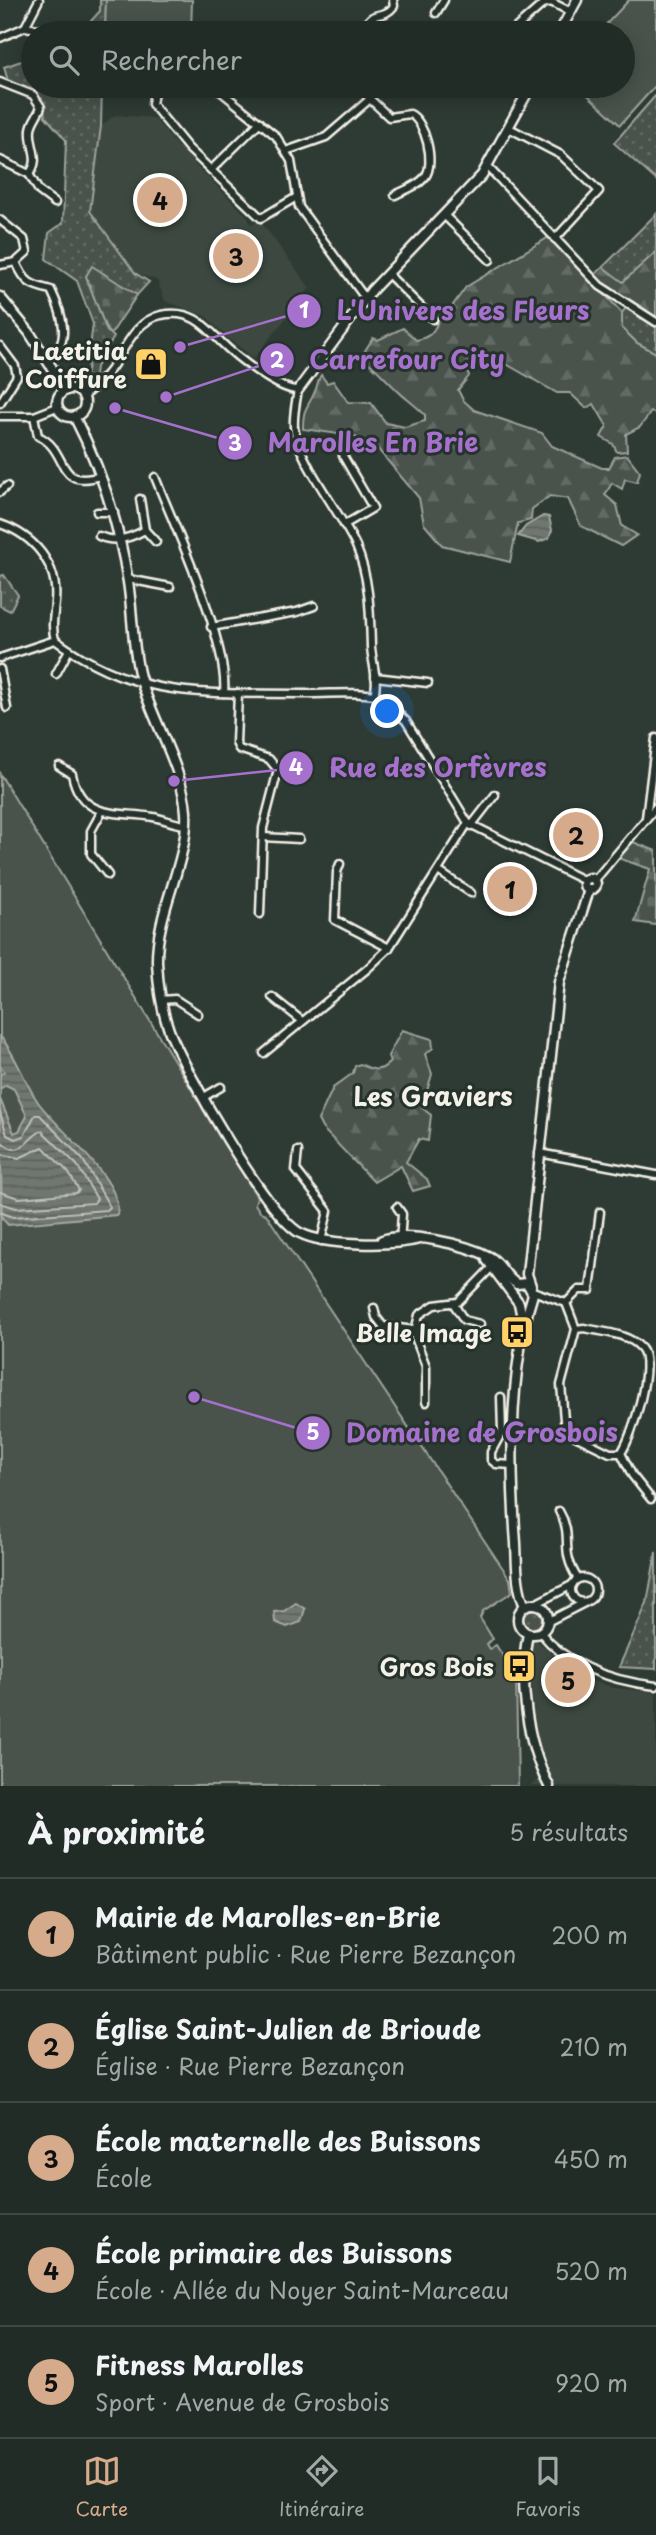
<!DOCTYPE html>
<html lang="fr">
<meta charset="utf-8">
<style>
:root{--surface:#222c27;--page:#2e3833;--text:#f1f3f6;--muted:#a2a7a7;--line:#3f4844;--accent:#d6ab8b}
body{margin:0;font-family:"Playpen Sans",sans-serif;background:var(--page);color:var(--text)}
.you{position:absolute;left:388px;top:712px;width:24px;height:24px;margin:-18px;border:5px solid #fff;border-radius:50%;background:#1a73e8;box-shadow:0 0 0 10px #1a73e833}
.badge{display:grid;place-items:center;width:46px;height:46px;border-radius:50%;background:var(--accent);color:#111;font-size:23px;font-weight:700}
.pin{position:absolute;translate:-50% -50%;border:4px solid #fff;box-shadow:0 2px 7px #0006}
.list{margin:0;padding:0;list-style:none}
h2{display:flex;justify-content:space-between;align-items:center;height:91px;margin:0;padding:0 28px;font-size:30px}
h2 small{font-size:23px;font-weight:400;color:var(--muted)}
.list li{display:grid;grid-template-columns:46px 1fr auto;gap:21px;align-items:center;box-sizing:border-box;height:112px;padding:0 28px;border-top:2px solid var(--line)}
.list b{display:block;font-size:26px;white-space:nowrap}
.list p{margin:0;font-size:23px;white-space:nowrap;color:var(--muted)}
.list em{font-size:23px;font-style:normal;color:var(--muted)}
.icon{flex:none;width:38px;height:38px;fill:none;stroke:currentColor;stroke-width:2;stroke-linecap:round;stroke-linejoin:round}
.map{position:relative;flex:none;width:656px;height:1786px;overflow:hidden}
.search{position:absolute;background:var(--surface);box-shadow:0 4px 18px #0003;left:21px;right:21px;top:21px;height:77px;display:flex;align-items:center;gap:18px;box-sizing:border-box;padding:0 24px;border-radius:38px;color:var(--muted);font-size:26px}
.sheet{height:651px;background:var(--surface)}
nav{display:flex;justify-content:space-around;align-items:center;box-sizing:border-box;height:98px;border-top:2px solid var(--line);background:var(--surface);font-size:19px;color:var(--muted)}
nav a{display:grid;justify-items:center;gap:4px}
nav .on{color:var(--accent)}
.map>svg:first-child{display:block}
.built{fill:#3c4841}
.grass{fill:url(#grass-dots);stroke:#9ea29a;stroke-width:2}
.forest{fill:url(#forest-firs);stroke:#9ea29a;stroke-width:2}
.cemetery{fill:url(#cemetery-stones);stroke:#9ea29a;stroke-width:2}
.garden{fill:#48524c;stroke:#9ea29a;stroke-width:2}
.water{fill:url(#water-rules);stroke:#a4a8a0;stroke-width:2}
.lines{fill:none;stroke-linecap:round;stroke-linejoin:round}
.shore{stroke:#bfc0b8;stroke-width:2}
.minor-casing{stroke:#f4f1e8;stroke-width:11}
.tertiary-casing{stroke:#f4f1e8;stroke-width:13}
.minor{stroke:#26332d;stroke-width:6}
.tertiary{stroke:#26332d;stroke-width:8}
.labels{text-anchor:middle;dominant-baseline:central;stroke-width:6;stroke-linejoin:round;paint-order:stroke}
.poi-label{font-size:24px;font-weight:bold;fill:#f4f1e8;stroke:#26332d;text-anchor:end}
.neighbourhood-label{font-size:26px;font-weight:bold;fill:#f4f1e8;stroke:#26332d}
.leader{fill:none;stroke:#a571cd;stroke-width:2.5}
.callout-dot{fill:#a571cd;stroke:#26332d;stroke-width:2.5}
.mark-label{font-size:21px;text-anchor:middle;font-weight:bold;fill:#fff}
.callout-label{font-size:26px;text-anchor:middle;font-weight:bold;fill:#a571cd;stroke:#26332d;stroke-width:6;stroke-linejoin:round;paint-order:stroke}
</style>
<div class="map">
<svg width="656" height="1786" viewBox="0 0 656 1786">
<defs>
<pattern id="grass-dots" width="8" height="8" patternUnits="userSpaceOnUse" patternTransform="scale(1.75)"><rect width="8" height="8" fill="#48524c"/><path d="M2 2h.1M6 6h.1" fill="none" stroke="#636b66" stroke-width="1.8" stroke-linecap="round"/></pattern>
<pattern id="forest-firs" width="22" height="20" patternUnits="userSpaceOnUse" patternTransform="scale(1.75)"><rect width="22" height="20" fill="#48524c"/><path d="M5 1l3.5 6h-7zM16 11l3.5 6h-7z" fill="#636b66"/></pattern>
<pattern id="cemetery-stones" width="16" height="16" patternUnits="userSpaceOnUse" patternTransform="scale(1.75)"><rect width="16" height="16" fill="#48524c"/><path d="M2 7V4a2 2 0 0 1 4 0v3zM10 15v-3a2 2 0 0 1 4 0v3z" fill="#636b66"/></pattern>
<pattern id="water-rules" width="6" height="5" patternUnits="userSpaceOnUse" patternTransform="scale(1.75)"><rect width="6" height="5" fill="#6f7770"/><path d="M0 2.5h6" fill="none" stroke="#5c605b"/></pattern>
</defs>
<rect width="100%" height="100%" fill="#2e3b34"/>
<filter id="ink" filterUnits="userSpaceOnUse"><feTurbulence type="fractalNoise" baseFrequency=".0143" numOctaves="2"/><feDisplacementMap in="SourceGraphic" scale="14" xChannelSelector="R" yChannelSelector="G"/><feConvolveMatrix kernelMatrix="1 2 1 2 8 2 1 2 1" color-interpolation-filters="sRGB"/></filter>
<g filter="url(#ink)">
<g class="built">
<polygon points="115,115 154,118 178,147 184,147 196,161 195,165 248,217 250,224 261,222 310,288 254,358 228,338 206,316 165,301 157,280 135,273 90,211 101,126"/>
<polygon points="534,1638 563,1664 588,1680 615,1688 656,1693 656,1786 531,1786 546,1770 536,1741 529,1645"/>
</g>
<g class="grass">
<polygon points="100,0 106,0 105,33 80,33 100,11"/>
<polygon points="33,57 33,86 102,86 101,126 90,211 135,273 149,282 137,295 93,267 86,276 107,331 114,337 96,367 95,377 85,385 93,324 77,281 46,259 49,233 63,223 66,140 45,116 42,99 8,81 4,67"/>
<polygon points="656,95 656,180 614,143"/>
<polygon points="656,214 656,252 622,283 603,267"/>
<polygon points="630,302 656,317 656,353 637,343 622,328 622,313"/>
<polygon points="4,575 18,595 10,611 0,606 0,576"/>
<polygon points="656,1552 656,1669 619,1667 647,1603"/>
<circle cx="532" cy="1619" r="10"/>
</g>
<g class="forest">
<path d="M549,237L590,280L603,267L623,282L656,252V317L593,282L622,313V328L637,343L656,353V414L651,412L640,427L626,434L627,451L617,452L613,444L601,437L607,426L594,404L586,408L570,393H557L501,361L483,365L474,362L467,368L469,376L458,390L463,400L474,410L542,433L552,446L602,468H609L615,457L627,455L640,472L637,482L625,479L622,489L612,483L605,495L617,505L622,526L637,535L621,546L581,526L568,499L550,496L532,509L531,520L518,523L510,562L442,545L424,524L419,498L377,448L353,436L303,429C303,405 308,409 315,391C318,385 317,381 321,375L327,383L333,381L348,402L371,403L386,423L405,427L425,421V415C416,405 404,398 395,388C383,377 375,366 361,357L373,338L378,340L403,328L416,340C431,338 435,330 440,316L448,312L466,287Z"/>
<path d="M402,1030L432,1039L433,1048L425,1054L432,1074L422,1108L431,1115L428,1141L419,1139L406,1162L427,1179L430,1186L413,1191L401,1166L374,1182L322,1128L318,1120L333,1088L353,1073L355,1066L360,1064C372,1070 380,1073 390,1062L388,1056Z"/>
</g>
<g class="cemetery">
<polygon points="92,266 137,295 111,334 107,331 86,276"/>
<polygon points="633,842 656,851 656,925 635,922 650,869 618,858"/>
</g>
<g class="garden">
<polygon points="106,0 192,0 191,33 105,33"/>
<polygon points="629,0 656,0 656,85 620,125 578,86 623,86 623,33 598,33"/>
<polygon points="0,774 257,1197 255,1204 260,1212 266,1214 510,1579 512,1592 483,1611 480,1618 493,1639 486,1644 489,1649 496,1645 516,1677 518,1786 0,1786"/>
</g>
<g class="water">
<polygon points="543,516 549,517 552,530 549,538 539,542 518,536 526,526"/>
<path d="M0,1036C17,1056 23,1080 38,1102C56,1128 125,1181 117,1215L8,1225L2,1218L0,1099L14,1133L19,1131L27,1116L14,1089L6,1085L0,1089V1075L4,1072L0,1065Z"/>
<polygon points="296,1603 305,1609 301,1622 287,1627 275,1622 274,1612 284,1611"/>
</g>
<g class="lines">
<g class="shore">
<polyline points="0,1112 7,1135 15,1139 24,1136 35,1115 40,1115 83,1160 110,1207 107,1210 13,1217 0,1212"/>
<path d="M0,1140C21,1163 28,1135 42,1131L77,1165L97,1199L94,1203L16,1208L0,1203"/>
<polyline points="0,1154 19,1158 43,1147 68,1172 79,1190 76,1193 19,1198 0,1192"/>
</g>
<g class="minor-casing">
<g id="minor">
<polyline points="436,13 444,0"/>
<polyline points="25,27 62,33"/>
<polyline points="272,33 279,31 289,33"/>
<path d="M363,33C370,6 382,22 394,6L393,0"/>
<polyline points="510,33 543,4 551,2 571,12"/>
<polyline points="0,38 25,27 39,0"/>
<path d="M0,82L33,95L41,107C38,115 32,121 31,129C29,147 42,159 29,174L0,160"/>
<polyline points="155,86 152,104 188,148 261,218 295,198"/>
<polyline points="214,86 276,136 291,161 299,207 365,298"/>
<path d="M370,99L389,117L410,114C425,121 436,163 425,177C418,186 405,190 395,195"/>
<polyline points="509,128 561,155 599,191 555,239"/>
<polyline points="286,151 326,137 370,99 358,86"/>
<polyline points="488,167 600,286 656,322"/>
<polyline points="211,170 260,122"/>
<polyline points="29,174 39,191 55,203"/>
<polyline points="445,216 490,260"/>
<polyline points="0,220 24,239 27,252 16,262"/>
<path d="M0,265L16,262C25,283 30,285 51,290C63,315 72,342 48,361"/>
<polyline points="388,274 433,319"/>
<polyline points="0,346 15,366 17,376 0,403"/>
<path d="M83,396C92,389 100,383 107,374C124,354 132,322 161,315C189,309 203,323 221,342C235,356 279,391 298,390C296,402 293,415 294,427C298,461 341,513 356,546C370,578 370,614 371,647C372,662 379,681 374,695"/>
<polyline points="0,416 34,416 57,407"/>
<path d="M34,416L38,436C70,450 54,490 100,476"/>
<polyline points="343,456 373,508 344,525"/>
<path d="M155,477C175,528 229,642 224,693"/>
<polyline points="0,492 7,486"/>
<polyline points="140,499 145,530 156,542"/>
<polyline points="97,512 114,512"/>
<path d="M0,524C33,535 59,564 55,602C54,617 51,625 55,640"/>
<path d="M99,536C114,543 131,538 145,530"/>
<polyline points="128,579 170,587"/>
<polyline points="211,627 297,612 314,606"/>
<path d="M55,640C142,703 209,692 310,694C333,694 358,691 380,696L406,721L468,823L585,881"/>
<polyline points="0,658 55,640"/>
<polyline points="0,669 7,708"/>
<polyline points="56,674 69,650"/>
<polyline points="375,677 428,683"/>
<polyline points="238,693 236,743 239,749 269,759 278,770 263,828 260,914"/>
<path d="M59,766L72,774C81,821 119,811 153,817C164,819 174,824 185,825"/>
<polyline points="102,811 91,831 91,854 108,875"/>
<polyline points="646,818 656,738"/>
<polyline points="471,826 495,795"/>
<polyline points="263,837 299,839"/>
<polyline points="340,864 337,872 335,920 389,948"/>
<polyline points="438,871 471,893"/>
<polyline points="595,880 656,807"/>
<polyline points="272,997 301,1020"/>
<polyline points="161,1000 175,999 198,1014"/>
<polyline points="264,1053 367,969 389,948 468,823"/>
<polyline points="204,1097 221,1087"/>
<polyline points="298,1151 296,1170 328,1211 321,1241"/>
<polyline points="539,1153 656,1175"/>
<polyline points="397,1207 402,1214 400,1242"/>
<polyline points="533,1291 566,1303 576,1329"/>
<polyline points="453,1303 464,1320 480,1324"/>
<polyline points="566,1303 579,1290 590,1290 600,1212"/>
<polyline points="374,1308 376,1317 383,1326 414,1330"/>
<path d="M584,1328C602,1332 628,1333 641,1348C655,1363 633,1436 621,1453H610L565,1431L561,1385L576,1329Z"/>
<polyline points="501,1397 502,1432 491,1452 491,1460 496,1464 513,1465"/>
<polyline points="426,1402 426,1366 414,1335 419,1315 434,1305 458,1302 493,1266"/>
<polyline points="621,1453 632,1475 651,1499"/>
<path d="M559,1511C575,1538 558,1548 578,1579"/>
<circle cx="583" cy="1590" r="12"/>
<polyline points="535,1604 572,1585"/>
<polyline points="547,1622 586,1602"/>
<path d="M540,1632C569,1668 613,1681 656,1686"/>
</g>
</g>
<g class="tertiary-casing">
<g id="tertiary">
<polyline points="559,33 577,0"/>
<polyline points="0,297 29,332 66,390"/>
<circle cx="71" cy="403" r="14"/>
<polyline points="298,390 372,290 482,175 531,86"/>
<path d="M74,416C101,468 119,525 128,582C133,613 132,647 140,677C152,720 183,768 186,812C189,861 156,910 157,962C158,985 161,1008 169,1030C183,1068 267,1216 300,1233C325,1246 393,1246 420,1239"/>
<circle cx="590" cy="884" r="6"/>
<path d="M382,1240C407,1231 465,1244 490,1257C501,1263 505,1278 517,1284"/>
<polyline points="487,1260 519,1303 523,1323"/>
<path d="M517,1284L527,1283L533,1294C509,1368 510,1465 516,1543C517,1563 516,1587 525,1606"/>
<polyline points="531,1286 527,1274 559,982 589,890"/>
<circle cx="533" cy="1619" r="15"/>
<path d="M528,1634C518,1680 527,1744 549,1786"/>
</g>
</g>
<use href="#minor" class="minor"/>
<use href="#tertiary" class="tertiary"/>
</g>
</g>
<defs>
<g id="shop-square" transform="scale(1.75)"><rect x="-9" y="-9" width="18" height="18" rx="4" fill="#ffd166" stroke="#26332d"/><path d="M-5-2.5h2.3a2.7 3.5 0 0 1 5.4 0H5L5.5 6h-11ZM-1.5-2.5h3a1.5 2.3 0 0 0-3 0Z" fill="#111"/></g>
<g id="bus-square" transform="scale(1.75)"><rect x="-9" y="-9" width="18" height="18" rx="4" fill="#ffd166" stroke="#26332d"/><path d="M-5-6H5V4H4V6H2V4H-2V6H-4V4H-5ZM-3.5-4V0h7V-4ZM-3.5 1.2v1.5H-2V1.2ZM2 1.2v1.5H3.5V1.2Z" fill="#111"/></g>
</defs>
<g fill-rule="evenodd">
<use href="#shop-square" x="151" y="364"/>
<use href="#bus-square" x="517" y="1332"/>
<use href="#bus-square" x="519" y="1666"/>
</g>
<g class="labels">
<g class="poi-label">
<text x="127" y="350">Laetitia<tspan x="127" dy="28">Coiffure</tspan></text>
<text x="492" y="1332">Belle Image</text>
<text x="494" y="1666">Gros Bois</text>
</g>
<g class="neighbourhood-label">
<text x="433" y="1095">Les Graviers</text>
</g>
</g>
<path class="leader" d="M180 347L304 311M166 397L277 360M115 408L235 443M174 781L296 768M194 1397L313 1433"/>
<g class="callout-dot">
<circle cx="180" cy="347" r="7"/>
<circle cx="166" cy="397" r="7"/>
<circle cx="115" cy="408" r="7"/>
<circle cx="174" cy="781" r="7"/>
<circle cx="194" cy="1397" r="7"/>
<circle cx="304" cy="311" r="18"/>
<circle cx="277" cy="360" r="18"/>
<circle cx="235" cy="443" r="18"/>
<circle cx="296" cy="768" r="18"/>
<circle cx="313" cy="1433" r="18"/>
</g>
<g class="mark-label">
<text x="304" y="318">1</text>
<text x="277" y="368">2</text>
<text x="235" y="451">3</text>
<text x="296" y="775">4</text>
<text x="313" y="1440">5</text>
</g>
<g class="callout-label">
<text x="463" y="320">L'Univers des Fleurs</text>
<text x="407" y="369">Carrefour City</text>
<text x="373" y="452">Marolles En Brie</text>
<text x="438" y="777">Rue des Orfèvres</text>
<text x="482" y="1442">Domaine de Grosbois</text>
</g>
</svg>
<div class="you"></div>
<div class="pin badge" style="left:510px;top:889px">1</div>
<div class="pin badge" style="left:576px;top:835px">2</div>
<div class="pin badge" style="left:236px;top:256px">3</div>
<div class="pin badge" style="left:160px;top:200px">4</div>
<div class="pin badge" style="left:568px;top:1680px">5</div>
<div class="search"><svg class="icon" aria-label="search" viewBox="0 0 24 24"><circle cx="10" cy="10" r="6"/><path d="M15 15l6 6"/></svg>Rechercher</div>
</div>
<section class="sheet">
<h2>À proximité<small>5 résultats</small></h2>
<ul class="list">
<li><span class="badge">1</span><div><b>Mairie de Marolles-en-Brie</b><p>Bâtiment public · Rue Pierre Bezançon</p></div><em>200 m</em></li>
<li><span class="badge">2</span><div><b>Église Saint-Julien de Brioude</b><p>Église · Rue Pierre Bezançon</p></div><em>210 m</em></li>
<li><span class="badge">3</span><div><b>École maternelle des Buissons</b><p>École</p></div><em>450 m</em></li>
<li><span class="badge">4</span><div><b>École primaire des Buissons</b><p>École · Allée du Noyer Saint-Marceau</p></div><em>520 m</em></li>
<li><span class="badge">5</span><div><b>Fitness Marolles</b><p>Sport · Avenue de Grosbois</p></div><em>920 m</em></li>
</ul>
</section>
<nav>
<a class="on"><svg class="icon" aria-label="map" viewBox="0 0 24 24"><path d="M3 6l6-2 6 2 6-2v14l-6 2-6-2-6 2zM9 4v14M15 6v14"/></svg>Carte</a>
<a><svg class="icon" aria-label="directions" viewBox="0 0 24 24"><path d="M12 3l9 9-9 9-9-9zM9 14v-3h6M13 9l2 2-2 2"/></svg>Itinéraire</a>
<a><svg class="icon" aria-label="saved" viewBox="0 0 24 24"><path d="M7 4h10v16l-5-4-5 4z"/></svg>Favoris</a>
</nav>
